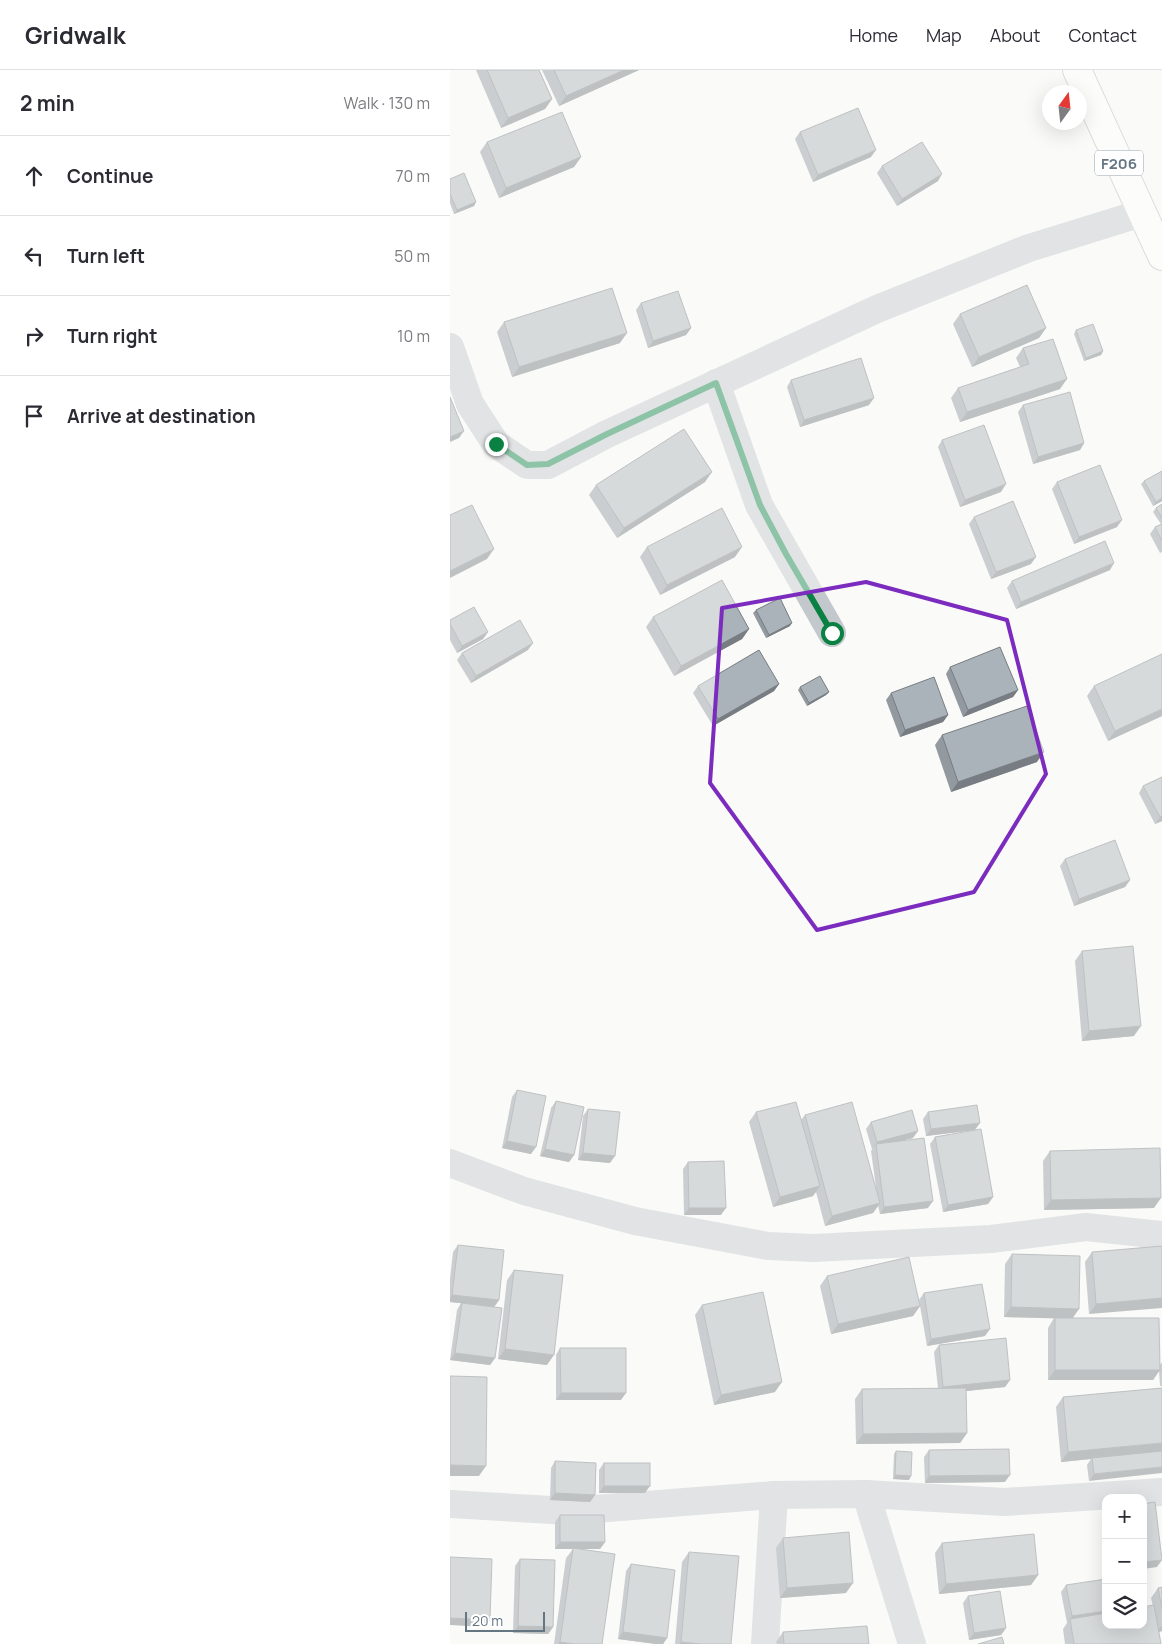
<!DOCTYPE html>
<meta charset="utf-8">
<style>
:root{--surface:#fff;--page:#f2f2f3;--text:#2b2b33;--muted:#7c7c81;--line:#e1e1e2}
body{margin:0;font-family:Manrope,sans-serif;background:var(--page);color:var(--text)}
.controls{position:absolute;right:15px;bottom:15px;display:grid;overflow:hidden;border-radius:10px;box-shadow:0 5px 20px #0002}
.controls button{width:45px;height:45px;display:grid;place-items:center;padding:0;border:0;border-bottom:1px solid var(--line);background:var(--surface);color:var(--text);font:25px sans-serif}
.compass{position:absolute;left:592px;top:15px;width:45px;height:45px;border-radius:50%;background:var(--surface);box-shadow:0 5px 20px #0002;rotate:15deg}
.scale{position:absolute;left:15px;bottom:12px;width:80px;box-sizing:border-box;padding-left:5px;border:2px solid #657683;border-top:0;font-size:14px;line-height:18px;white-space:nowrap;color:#657683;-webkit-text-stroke:4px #fff;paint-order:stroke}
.stop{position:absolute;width:15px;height:15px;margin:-11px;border:4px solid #0b8043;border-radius:50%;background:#fff}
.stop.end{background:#0b8043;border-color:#fff;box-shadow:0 1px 5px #0008}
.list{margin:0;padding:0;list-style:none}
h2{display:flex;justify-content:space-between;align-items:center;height:65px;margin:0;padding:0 20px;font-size:21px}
h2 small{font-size:16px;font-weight:400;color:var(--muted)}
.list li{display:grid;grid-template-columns:32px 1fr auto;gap:15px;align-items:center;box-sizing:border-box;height:80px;padding:0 20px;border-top:1px solid var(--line)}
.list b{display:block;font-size:19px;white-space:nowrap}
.list em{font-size:16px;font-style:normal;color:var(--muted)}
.icon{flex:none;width:28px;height:28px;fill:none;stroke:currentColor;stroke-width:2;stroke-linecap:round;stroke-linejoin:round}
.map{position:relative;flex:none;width:712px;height:1574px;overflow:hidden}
header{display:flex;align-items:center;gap:30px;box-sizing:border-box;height:70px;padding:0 25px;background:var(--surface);border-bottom:1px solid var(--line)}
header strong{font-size:24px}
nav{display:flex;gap:28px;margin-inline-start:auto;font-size:18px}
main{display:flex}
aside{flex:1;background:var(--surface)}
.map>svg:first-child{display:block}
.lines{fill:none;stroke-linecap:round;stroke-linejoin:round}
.primary-casing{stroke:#b5babe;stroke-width:30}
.minor{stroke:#c3c8cc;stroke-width:28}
.primary{stroke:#fff;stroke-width:28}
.wall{fill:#929a9f}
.shaded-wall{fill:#777d82}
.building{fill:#aab3b9;stroke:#777d82}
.route{stroke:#0b8043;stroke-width:6}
.marked{fill:none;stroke:#7b2cbf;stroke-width:4;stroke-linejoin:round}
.labels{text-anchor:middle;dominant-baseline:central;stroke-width:5;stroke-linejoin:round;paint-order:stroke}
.shield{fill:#fff;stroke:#939fa8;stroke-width:1}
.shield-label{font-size:15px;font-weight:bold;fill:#657683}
</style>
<header>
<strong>Gridwalk</strong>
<nav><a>Home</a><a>Map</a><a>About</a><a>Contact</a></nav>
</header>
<main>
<aside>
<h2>2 min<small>Walk · 130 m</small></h2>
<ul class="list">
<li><svg class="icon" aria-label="ahead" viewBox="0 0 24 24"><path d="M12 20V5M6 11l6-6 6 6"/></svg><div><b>Continue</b></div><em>70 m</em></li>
<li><svg class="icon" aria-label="left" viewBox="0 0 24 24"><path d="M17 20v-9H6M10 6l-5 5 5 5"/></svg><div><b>Turn left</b></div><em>50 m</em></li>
<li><svg class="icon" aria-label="right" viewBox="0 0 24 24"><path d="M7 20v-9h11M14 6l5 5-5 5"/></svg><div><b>Turn right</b></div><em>10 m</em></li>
<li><svg class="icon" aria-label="arrive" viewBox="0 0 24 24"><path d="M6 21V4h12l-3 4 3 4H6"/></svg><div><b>Arrive at destination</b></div></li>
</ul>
</aside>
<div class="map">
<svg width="712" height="1574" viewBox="0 0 712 1574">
<rect width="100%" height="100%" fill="#fafaf8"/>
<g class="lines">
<g class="primary-casing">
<polyline id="primary" points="627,0 712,186"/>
</g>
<g class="minor">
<polyline points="0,277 20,334 46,374 77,395 98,395 157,364 427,239 579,178 692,143"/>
<polyline points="266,313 309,435 382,563"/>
<polyline points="0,1093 74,1121 185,1151 318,1176 364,1178 541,1169 636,1157 712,1165"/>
<polyline points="416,1424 462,1574"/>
<polyline points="0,1434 119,1441 324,1425 416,1424 554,1432 712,1422"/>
<polyline points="315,1574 324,1425"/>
</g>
<use href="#primary" class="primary"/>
</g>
<g class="wall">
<polygon points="26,0 89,0 102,29 95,39 51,58"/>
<polygon points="92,0 189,0 109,36"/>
<polygon points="350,62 421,87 363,112 345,69"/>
<polygon points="37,72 131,87 124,97 49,128 30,82"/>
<polygon points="432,96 488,111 447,136 427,103"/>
<polygon points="0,109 26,132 24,136 4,144 0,133"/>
<polygon points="191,233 241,258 236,265 198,278 186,240"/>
<polygon points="510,244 596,258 589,268 522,297 503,254"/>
<polygon points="54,252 170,273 62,307 47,262"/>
<polygon points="626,260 653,281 651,285 634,291 624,264"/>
<polygon points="573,278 610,319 510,352 501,328 508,318 570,297 566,288"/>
<polygon points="341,310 419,335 350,357 337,317"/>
<polygon points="573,335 634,373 630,380 583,394 568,342"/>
<polygon points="492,370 551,422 510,437 488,377"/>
<polygon points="712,401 712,431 703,436 691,414 694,411"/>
<polygon points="255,412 167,468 139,425 146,415"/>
<polygon points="607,412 667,457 624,474 602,419"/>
<polygon points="712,434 712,482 710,483 700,464 705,457 711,454 703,442 706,438"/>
<polygon points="524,447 581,494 541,509 519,454"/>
<polygon points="197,477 285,487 210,525 190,487"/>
<polygon points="660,500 566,539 557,518 562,511"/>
<polygon points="306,540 340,556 316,568 303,543"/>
<polygon points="203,547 299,559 292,569 224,606 196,557"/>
<polygon points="0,550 38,562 33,569 7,583 0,570"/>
<polygon points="78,580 21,613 7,590 12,583"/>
<polygon points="500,597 568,620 563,627 513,647 496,604"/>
<polygon points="329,614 324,621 263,656 243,623 248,616"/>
<polygon points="644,616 712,646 658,671 637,626"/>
<polygon points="350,617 379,622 376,625 357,636 348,620"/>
<polygon points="441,623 498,645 493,652 450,667 436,630"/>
<polygon points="492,665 587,692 501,722 485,675"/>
<polygon points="712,707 712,751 705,754 689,723 693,716"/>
<polygon points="615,789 680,810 675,817 624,836 610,796"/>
<polygon points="632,881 684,966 632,971 625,891"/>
<polygon points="67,1020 81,1084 52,1078 62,1027"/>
<polygon points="106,1031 124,1085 119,1092 90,1086 101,1038"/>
<polygon points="138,1039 160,1093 128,1090 133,1046"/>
<polygon points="306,1042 351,1050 355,1045 426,1117 421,1081 423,1078 422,1079 416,1059 421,1052 463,1068 453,1070 478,1138 430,1144 428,1136 423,1143 375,1156 366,1122 363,1126 323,1137 299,1052"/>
<polygon points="478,1042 525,1060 476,1066 473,1049"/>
<polygon points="485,1067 543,1127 538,1134 493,1142 480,1074"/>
<polygon points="600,1081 704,1138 594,1140 593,1091"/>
<polygon points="238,1092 271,1145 234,1145 233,1099"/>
<polygon points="8,1175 49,1230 44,1237 29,1235 45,1288 40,1295 0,1290 7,1240 11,1233 0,1232 0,1209 3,1182"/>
<polygon points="712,1176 639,1244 635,1192 642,1182"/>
<polygon points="562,1184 623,1248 710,1295 712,1292 712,1316 710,1316 709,1300 703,1310 598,1310 598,1258 604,1248 554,1247 555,1194"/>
<polygon points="64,1200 97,1295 48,1289 57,1210"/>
<polygon points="377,1206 470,1236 463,1246 381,1264 370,1216"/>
<polygon points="474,1223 535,1266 477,1276 469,1230"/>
<polygon points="252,1235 325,1322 264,1335 245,1245"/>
<polygon points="489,1275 560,1310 555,1317 516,1321 517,1363 510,1373 406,1374 405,1329 412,1319 488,1318 484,1282"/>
<polygon points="110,1278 171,1330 106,1330 106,1285"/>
<polygon points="712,1318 639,1411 637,1395 641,1389 611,1392 606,1337 613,1327"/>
<polygon points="479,1380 555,1412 475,1413 474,1387"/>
<polygon points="446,1381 459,1410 443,1409 444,1384"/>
<polygon points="105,1391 145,1425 140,1432 100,1430 101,1398"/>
<polygon points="154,1393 195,1423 149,1423 149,1400"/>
<polygon points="110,1445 155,1472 150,1479 130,1479 152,1574 104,1574 116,1488 123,1479 105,1479 105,1452"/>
<polygon points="333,1468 396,1523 330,1528 326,1478"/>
<polygon points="492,1473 588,1505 581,1515 489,1524 485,1483"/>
<polygon points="239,1482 281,1574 225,1574 232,1492"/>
<polygon points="70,1489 103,1557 98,1564 63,1563 65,1496"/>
<polygon points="181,1494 217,1568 213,1574 206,1574 168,1569 176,1501"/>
<polygon points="616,1515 656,1555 703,1536 701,1528 708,1518 712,1517 712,1561 709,1562 711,1574 615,1574 613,1559 617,1553 611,1522"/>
<polygon points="518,1526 556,1558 551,1565 519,1570 513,1533"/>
<polygon points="333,1562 419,1574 327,1574 326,1572"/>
</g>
<g class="shaded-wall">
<polygon points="174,0 189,0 109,36 116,26"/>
<polygon points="102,29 95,39 51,58 58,48"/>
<polygon points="426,80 421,87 363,112 368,105"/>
<polygon points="131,87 124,97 49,128 56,118"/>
<polygon points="492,104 488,111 447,136 452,129"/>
<polygon points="26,132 24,136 4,144 7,140"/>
<polygon points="241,258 236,265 198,278 203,271"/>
<polygon points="596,258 589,268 522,297 529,287"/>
<polygon points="177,263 170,273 62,307 69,297"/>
<polygon points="653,281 651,285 634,291 636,288"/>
<polygon points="617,309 610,319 510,352 517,342"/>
<polygon points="424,328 419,335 350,357 354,350"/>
<polygon points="14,361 9,368 0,372 0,367"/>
<polygon points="634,373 630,380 583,394 588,387"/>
<polygon points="262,402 255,412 167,468 174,458"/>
<polygon points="556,414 551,422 510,437 515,430"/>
<polygon points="712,428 712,431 703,436 706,432"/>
<polygon points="672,450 667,457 624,474 629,467"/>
<polygon points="292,477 285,487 210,525 217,515"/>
<polygon points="44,479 37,489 0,508 0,501"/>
<polygon points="586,487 581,494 541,509 546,502"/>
<polygon points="664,493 660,500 566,539 571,532"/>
<polygon points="342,553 340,556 316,568 319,565"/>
<polygon points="299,559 292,569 224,606 231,596"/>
<polygon points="38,562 33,569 7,583 12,576"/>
<polygon points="83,573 78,580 21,613 26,606"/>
<polygon points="329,614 324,621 263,656 268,649"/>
<polygon points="568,620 563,627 513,647 518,640"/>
<polygon points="379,622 376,625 357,636 359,633"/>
<polygon points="712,639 712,646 658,671 665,661"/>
<polygon points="498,645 493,652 450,667 455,660"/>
<polygon points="594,682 587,692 501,722 508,712"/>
<polygon points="712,746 712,751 705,754 710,747"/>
<polygon points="680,810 675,817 624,836 629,829"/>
<polygon points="691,956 684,966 632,971 639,961"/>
<polygon points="530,1053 525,1060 476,1066 481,1059"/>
<polygon points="468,1061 463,1068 426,1077 426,1074 422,1079 427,1072"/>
<polygon points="57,1071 86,1077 81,1084 52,1078"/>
<polygon points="95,1079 124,1085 119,1092 90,1086"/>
<polygon points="133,1083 165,1086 160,1093 128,1090"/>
<polygon points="370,1116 363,1126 323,1137 330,1127"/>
<polygon points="543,1127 538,1134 493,1142 498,1135"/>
<polygon points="711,1128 704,1138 594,1140 601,1130"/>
<polygon points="483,1131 478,1138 430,1144 434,1137"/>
<polygon points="430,1133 423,1143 375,1156 382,1146"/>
<polygon points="239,1138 276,1138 271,1145 234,1145"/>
<polygon points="2,1225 49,1230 44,1237 0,1232 0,1228"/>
<polygon points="712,1228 712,1238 639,1244 646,1234"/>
<polygon points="470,1236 463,1246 381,1264 388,1254"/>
<polygon points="561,1237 629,1239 622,1249 554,1247"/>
<polygon points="540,1259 535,1266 477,1276 481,1269"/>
<polygon points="55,1279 104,1285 97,1295 48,1289"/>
<polygon points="5,1283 45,1288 40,1295 0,1290"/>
<polygon points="605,1300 710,1300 703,1310 598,1310"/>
<polygon points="560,1310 555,1317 488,1324 493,1317"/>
<polygon points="332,1312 325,1322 264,1335 271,1325"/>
<polygon points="111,1323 176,1323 171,1330 106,1330"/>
<polygon points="517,1363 510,1373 406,1374 413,1364"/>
<polygon points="712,1373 712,1383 642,1388 641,1389 611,1392 618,1382"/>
<polygon points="0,1395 36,1396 29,1406 0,1406"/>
<polygon points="712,1397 712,1403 639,1411 644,1404"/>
<polygon points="445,1405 461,1406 459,1410 443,1409"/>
<polygon points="560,1405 555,1412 475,1413 479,1406"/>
<polygon points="154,1416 200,1416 195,1423 149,1423"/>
<polygon points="105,1423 145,1425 140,1432 100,1430"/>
<polygon points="110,1472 155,1472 150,1479 105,1479"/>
<polygon points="712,1490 707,1497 693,1499 693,1492"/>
<polygon points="588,1505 581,1515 489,1524 496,1514"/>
<polygon points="403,1513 396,1523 330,1528 337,1518"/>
<polygon points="656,1541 656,1547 620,1549 617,1553 622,1546"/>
<polygon points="0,1548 40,1550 35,1557 0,1555"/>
<polygon points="712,1555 712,1561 707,1562"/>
<polygon points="68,1556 103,1557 98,1564 63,1563"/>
<polygon points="556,1558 551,1565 519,1570 524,1563"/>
<polygon points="173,1562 217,1568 213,1574 206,1574 168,1569"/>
<polygon points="110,1572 124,1574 108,1574"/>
<polygon points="231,1572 251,1574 230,1574"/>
</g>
<g class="building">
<polygon points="37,0 89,0 102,29 58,48"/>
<polygon points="104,0 174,0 116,26"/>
<polygon points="408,38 426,80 368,105 350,62"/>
<polygon points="112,42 131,87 56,118 37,72"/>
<polygon points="472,72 492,104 452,129 432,96"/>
<polygon points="14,103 26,132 7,140 0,124 0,109"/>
<polygon points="577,215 596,258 529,287 510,244"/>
<polygon points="162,218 177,263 69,297 54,252"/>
<polygon points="228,221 241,258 203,271 191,233"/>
<polygon points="643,254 653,281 636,288 626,260"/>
<polygon points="603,269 617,309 517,342 508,318 579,294 573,278"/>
<polygon points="411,288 424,328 354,350 341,310"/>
<polygon points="620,322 634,373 588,387 573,335"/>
<polygon points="0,327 14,361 0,367"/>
<polygon points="534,355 556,414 515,430 492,370"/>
<polygon points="234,359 262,402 174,458 146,415"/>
<polygon points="650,395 672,450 629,467 607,412"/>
<polygon points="712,401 712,428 706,432 694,411"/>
<polygon points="563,431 586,487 546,502 524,447"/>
<polygon points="712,434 712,448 706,438"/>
<polygon points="22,435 44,479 0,501 0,445"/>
<polygon points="272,438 292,477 217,515 197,477"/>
<polygon points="712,454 712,471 705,457"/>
<polygon points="655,471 664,493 571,532 562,511"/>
<polygon points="272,510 299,559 231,596 203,547"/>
<polygon points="330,528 342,553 319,565 306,540"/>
<polygon points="24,537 38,562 12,576 0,554 0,550"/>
<polygon points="70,550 83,573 26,606 12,583"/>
<polygon points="550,577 568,620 518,640 500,597"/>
<polygon points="309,580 329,614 268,649 248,616"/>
<polygon points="712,584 712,639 665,661 644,616"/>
<polygon points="370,606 379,622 359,633 350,617"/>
<polygon points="484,607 498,645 455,660 441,623"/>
<polygon points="577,636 594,682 508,712 492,665"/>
<polygon points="712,707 712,746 710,747 693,716"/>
<polygon points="665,770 680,810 629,829 615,789"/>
<polygon points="683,876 691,956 639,961 632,881"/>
<polygon points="67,1020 96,1026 86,1077 57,1071"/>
<polygon points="106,1031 134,1037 124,1085 95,1079"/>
<polygon points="346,1032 370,1116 330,1127 306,1042"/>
<polygon points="402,1032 430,1133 382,1146 355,1045"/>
<polygon points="527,1035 530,1053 481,1059 478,1042"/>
<polygon points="138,1039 170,1042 165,1086 133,1083"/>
<polygon points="462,1040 468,1061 427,1072 421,1052"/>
<polygon points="531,1059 543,1127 498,1135 485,1067"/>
<polygon points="474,1068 483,1131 434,1137 426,1074"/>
<polygon points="710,1078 711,1128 601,1130 600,1081"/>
<polygon points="274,1091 276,1138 239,1138 238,1092"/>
<polygon points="8,1175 54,1180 49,1230 2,1225"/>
<polygon points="712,1176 712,1228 646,1234 642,1182"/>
<polygon points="562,1184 630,1186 629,1239 561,1237"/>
<polygon points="459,1187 470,1236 388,1254 377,1206"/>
<polygon points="64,1200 113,1205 104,1285 55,1279"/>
<polygon points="532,1214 540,1259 481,1269 474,1223"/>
<polygon points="313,1222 332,1312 271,1325 252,1235"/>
<polygon points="12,1233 52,1238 45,1288 5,1283"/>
<polygon points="605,1248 709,1248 710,1300 605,1300"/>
<polygon points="556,1268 560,1310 493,1317 489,1275"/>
<polygon points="110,1278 176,1278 176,1323 111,1323"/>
<polygon points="0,1306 37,1307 36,1396 0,1395"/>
<polygon points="516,1318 517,1363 413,1364 412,1319"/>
<polygon points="712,1318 712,1373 618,1382 613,1327"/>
<polygon points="559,1379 560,1405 479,1406 479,1380"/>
<polygon points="446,1381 462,1382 461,1406 445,1405"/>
<polygon points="712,1381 712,1397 644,1404 642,1388"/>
<polygon points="105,1391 146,1393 145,1425 105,1423"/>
<rect x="154" y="1393" width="46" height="23"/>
<polygon points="705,1432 712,1490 693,1492 693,1434"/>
<polygon points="110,1445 154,1445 155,1472 110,1472"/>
<polygon points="399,1462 403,1513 337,1518 333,1468"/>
<polygon points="584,1464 588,1505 496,1514 492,1473"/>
<polygon points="123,1478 165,1484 152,1574 124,1574 110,1572"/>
<polygon points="239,1482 289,1486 281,1574 251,1574 231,1572"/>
<polygon points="0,1487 42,1489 40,1550 0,1548"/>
<polygon points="70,1489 105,1490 103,1557 68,1556"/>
<polygon points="181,1494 225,1500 217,1568 173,1562"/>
<polygon points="656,1509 656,1541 622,1546 616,1515"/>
<polygon points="712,1517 712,1539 708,1518"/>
<polygon points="550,1521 556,1558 524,1563 518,1526"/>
<polygon points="704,1535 711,1574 624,1574 620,1549 656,1543 656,1555 693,1555 693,1537"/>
<polygon points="417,1556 419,1574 334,1574 333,1562"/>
<polygon points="552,1567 554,1574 528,1574"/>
</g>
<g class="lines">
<polyline class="route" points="46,374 77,395 98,394 157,364 266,313 310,435 336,484 382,563"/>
</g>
<path d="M0 0H712V1574H0ZM416,512L557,550L596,704L524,822L367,860L260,713L272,538Z" fill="#fafaf8" fill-opacity=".55" fill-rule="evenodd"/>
<path class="marked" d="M416,512L557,550L596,704L524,822L367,860L260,713L272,538Z"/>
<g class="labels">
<rect class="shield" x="645" y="80.5" width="48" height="25" rx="4"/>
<g class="shield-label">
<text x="669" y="93">F206</text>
</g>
</g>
</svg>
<div class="controls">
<button>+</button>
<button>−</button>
<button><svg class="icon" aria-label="layers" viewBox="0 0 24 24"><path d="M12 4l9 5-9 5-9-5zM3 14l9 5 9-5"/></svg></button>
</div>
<svg class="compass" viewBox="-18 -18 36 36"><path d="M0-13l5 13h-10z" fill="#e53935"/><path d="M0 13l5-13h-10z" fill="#7c7c81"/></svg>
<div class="scale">20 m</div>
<div class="stop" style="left:382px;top:563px"></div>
<div class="stop end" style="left:46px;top:374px"></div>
</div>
</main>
